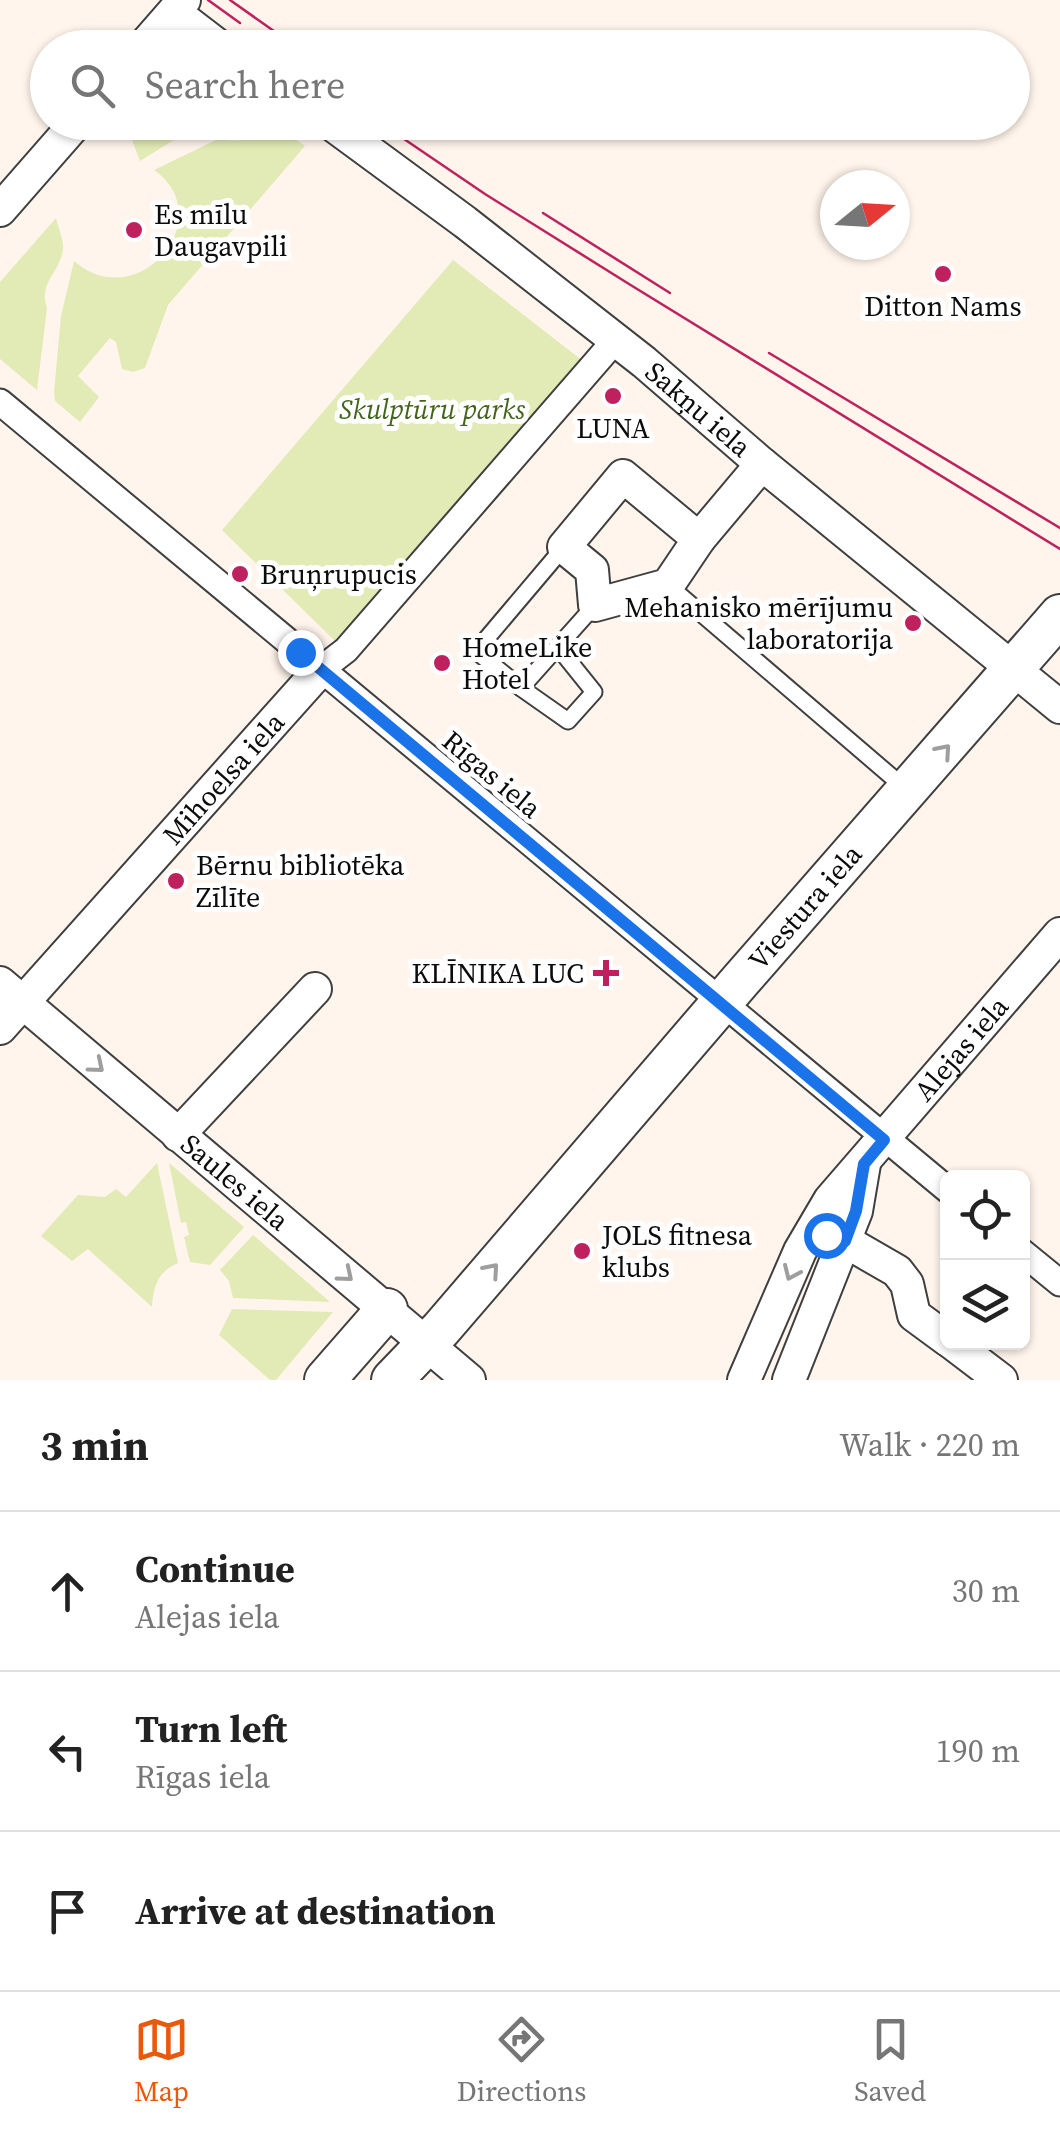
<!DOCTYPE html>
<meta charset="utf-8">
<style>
:root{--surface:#fff;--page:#f6f6f6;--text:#222;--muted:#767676;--line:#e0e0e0;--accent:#ea580c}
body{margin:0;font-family:"Source Serif 4",serif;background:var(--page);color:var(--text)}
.controls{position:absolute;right:30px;bottom:30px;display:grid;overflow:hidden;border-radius:15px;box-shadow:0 2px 8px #0004}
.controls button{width:90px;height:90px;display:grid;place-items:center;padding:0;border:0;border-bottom:2px solid var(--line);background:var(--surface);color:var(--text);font:50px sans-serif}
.compass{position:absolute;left:820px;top:170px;width:90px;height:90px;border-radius:50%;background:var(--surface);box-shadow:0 2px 8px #0004;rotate:72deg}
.stop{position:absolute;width:30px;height:30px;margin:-22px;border:8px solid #1a73e8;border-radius:50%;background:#fff}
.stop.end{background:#1a73e8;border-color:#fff;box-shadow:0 2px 10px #0008}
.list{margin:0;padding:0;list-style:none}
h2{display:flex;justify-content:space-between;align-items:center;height:130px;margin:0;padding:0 40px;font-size:42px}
h2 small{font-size:32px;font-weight:400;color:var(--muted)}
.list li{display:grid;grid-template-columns:65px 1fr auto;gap:30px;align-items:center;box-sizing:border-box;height:160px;padding:0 40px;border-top:2px solid var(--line)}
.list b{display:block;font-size:38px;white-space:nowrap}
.list p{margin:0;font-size:32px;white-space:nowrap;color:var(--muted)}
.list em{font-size:32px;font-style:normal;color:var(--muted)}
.icon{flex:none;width:55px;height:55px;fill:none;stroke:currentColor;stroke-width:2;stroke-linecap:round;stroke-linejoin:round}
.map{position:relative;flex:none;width:1060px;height:1380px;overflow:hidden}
.search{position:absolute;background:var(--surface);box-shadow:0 2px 8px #0004;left:30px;right:30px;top:30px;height:110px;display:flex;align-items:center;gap:25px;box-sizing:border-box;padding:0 35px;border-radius:55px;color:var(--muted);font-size:38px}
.sheet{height:610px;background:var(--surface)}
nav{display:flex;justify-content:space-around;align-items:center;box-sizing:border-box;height:140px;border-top:2px solid var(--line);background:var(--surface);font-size:28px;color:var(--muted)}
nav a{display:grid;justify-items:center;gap:5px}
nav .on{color:var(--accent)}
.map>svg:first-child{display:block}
.green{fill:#e2eab5}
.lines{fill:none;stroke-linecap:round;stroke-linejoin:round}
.service-casing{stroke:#3f3f3f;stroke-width:19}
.pedestrian-casing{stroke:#3f3f3f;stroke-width:29}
.minor-casing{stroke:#3f3f3f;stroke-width:36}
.tertiary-casing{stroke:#3f3f3f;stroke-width:44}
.service{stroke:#fff;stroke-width:15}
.pedestrian{stroke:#fff;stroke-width:25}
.minor{stroke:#fff;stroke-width:32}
.tertiary{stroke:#fff;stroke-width:40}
.tram{stroke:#bf215e;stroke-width:2.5}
.oneway{stroke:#9e9e9e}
.route{stroke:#1a73e8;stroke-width:12}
.poi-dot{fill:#bf215e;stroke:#fff;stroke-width:4}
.labels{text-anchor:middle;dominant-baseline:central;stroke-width:10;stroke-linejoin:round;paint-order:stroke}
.poi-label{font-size:28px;fill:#0c0c0c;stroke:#fff;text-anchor:start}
.park-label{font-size:28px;font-style:italic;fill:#43651b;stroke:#fff}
.street-label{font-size:28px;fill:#0c0c0c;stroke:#fff}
</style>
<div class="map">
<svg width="1060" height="1380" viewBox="0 0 1060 1380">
<rect width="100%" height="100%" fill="#fff5ec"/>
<g class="green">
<polygon points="144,123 144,122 191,123 185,125 177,138 140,161 132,140"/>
<path d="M259,129L283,131L305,146L168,305L145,368L133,372L122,369L116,342L110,338L78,376L99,397L80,422L55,401L54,392L61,316L74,261C139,317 221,217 154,170L220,138C236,143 246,141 259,129Z"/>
<path d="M56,218C58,227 64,241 63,249C60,273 38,283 47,308L37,390L0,359V282Z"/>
<polygon points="453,260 583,361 337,643 222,530"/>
<path d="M157,1163L178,1263C158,1271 153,1287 152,1307L88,1249L72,1261L41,1236L78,1195L105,1197L116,1189L126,1197Z"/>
<polygon points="169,1163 244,1227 210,1265 190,1262 184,1237 189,1235 186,1222 181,1223"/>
<polygon points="253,1235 330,1302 233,1298 229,1281 220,1270"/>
<polygon points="232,1309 333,1312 276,1380 270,1380 219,1335"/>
</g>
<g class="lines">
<g class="service-casing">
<g id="service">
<polyline points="564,547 476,651 521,688 595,605"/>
<polyline points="668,585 906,789"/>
<polyline points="521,688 568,721 594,692 557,646"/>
</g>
</g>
<g class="pedestrian-casing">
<g id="pedestrian">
<polyline points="0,402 948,1190"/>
<polyline points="320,670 346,650 605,352"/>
<polyline points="1022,1252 1060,1283"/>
</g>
</g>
<g class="minor-casing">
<g id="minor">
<polyline points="174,12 221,48"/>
<polyline points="142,48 184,0"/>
<path id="s1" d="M329,122L465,222L644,362L762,464L1060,707"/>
<polyline points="0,210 77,122"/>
<polygon points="623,476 699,539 668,585 595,605 592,570 564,547"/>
<polyline points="699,539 762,464"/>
<path id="s2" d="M0,983L469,1380"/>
<path id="s3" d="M0,1028L320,670"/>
<polyline points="178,1135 315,989"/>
<polyline points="827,1235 845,1241 897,1271 907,1284 914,1315 948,1340"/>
<polyline points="951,1342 1001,1380"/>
<path id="s4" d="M744,1380L800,1251L830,1200L1060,934"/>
<polyline points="789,1380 856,1211 864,1164"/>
</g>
</g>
<g class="tertiary-casing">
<g id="tertiary">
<polyline points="325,1380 387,1309"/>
<path id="s5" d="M392,1380L441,1329L740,981L1060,615"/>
</g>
</g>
<use href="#service" class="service"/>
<use href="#pedestrian" class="pedestrian"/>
<use href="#minor" class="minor"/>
<use href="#tertiary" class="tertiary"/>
<g class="tram">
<polyline points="208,0 240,23"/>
<polyline points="230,0 298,48"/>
<polyline points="379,122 485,194 629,284 1060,549"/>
<polyline points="543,213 670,293"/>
<polyline points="769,353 1060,528"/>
</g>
</g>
<defs><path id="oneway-chevron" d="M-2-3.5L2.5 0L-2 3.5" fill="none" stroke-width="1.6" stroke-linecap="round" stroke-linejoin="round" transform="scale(2.5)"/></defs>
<g class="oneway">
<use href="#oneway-chevron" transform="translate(944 751) rotate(-49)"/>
<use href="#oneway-chevron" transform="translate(97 1066) rotate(40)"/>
<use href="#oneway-chevron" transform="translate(492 1270) rotate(-49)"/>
<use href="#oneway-chevron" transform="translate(791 1273) rotate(114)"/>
<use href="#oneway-chevron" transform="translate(346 1275) rotate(40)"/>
</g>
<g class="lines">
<polyline class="route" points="300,652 884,1140 864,1164 856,1211 845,1241 826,1235"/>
</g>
<g class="poi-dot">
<circle cx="134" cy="230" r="10"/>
<circle cx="943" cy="274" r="10"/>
<circle cx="613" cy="396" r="10"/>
<circle cx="240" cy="574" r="10"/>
<circle cx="913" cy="623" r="10"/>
<circle cx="442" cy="663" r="10"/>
<circle cx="176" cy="881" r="10"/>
<path d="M601 958h10v10h10v10h-10v10h-10v-10h-10v-10h10z"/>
<circle cx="582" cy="1251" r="10"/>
</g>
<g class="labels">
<g class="poi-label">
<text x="154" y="214">Es mīlu<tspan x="154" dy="32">Daugavpili</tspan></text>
<text x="943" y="306" text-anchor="middle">Ditton Nams</text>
<text x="613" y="428" text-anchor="middle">LUNA</text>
<text x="260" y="574">Bruņrupucis</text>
<text x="893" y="607" text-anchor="end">Mehanisko mērījumu<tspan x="893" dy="32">laboratorija</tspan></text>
<text x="462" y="647">HomeLike<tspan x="462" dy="32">Hotel</tspan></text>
<text x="196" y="865">Bērnu bibliotēka<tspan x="196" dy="32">Zīlīte</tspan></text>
<text x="584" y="973" text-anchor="end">KLĪNIKA LUC</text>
<text x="602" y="1235">JOLS fitnesa<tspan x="602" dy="32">klubs</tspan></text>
</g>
<g class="park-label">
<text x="432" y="409">Skulptūru parks</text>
</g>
<g class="street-label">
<text stroke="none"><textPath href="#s1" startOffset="468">Sakņu iela</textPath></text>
<text transform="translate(492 774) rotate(40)">Rīgas iela</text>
<text stroke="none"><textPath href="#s3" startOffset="335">Mihoelsa iela</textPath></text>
<text stroke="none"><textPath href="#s5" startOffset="628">Viestura iela</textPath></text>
<text stroke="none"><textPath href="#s4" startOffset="400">Alejas iela</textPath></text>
<text stroke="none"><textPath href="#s2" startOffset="308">Saules iela</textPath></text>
</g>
</g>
</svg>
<div class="controls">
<button><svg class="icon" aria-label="locate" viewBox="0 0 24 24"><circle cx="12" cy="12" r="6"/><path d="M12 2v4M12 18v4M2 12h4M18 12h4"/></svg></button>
<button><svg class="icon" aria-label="layers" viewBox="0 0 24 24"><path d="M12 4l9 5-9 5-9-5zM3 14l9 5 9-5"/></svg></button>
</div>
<svg class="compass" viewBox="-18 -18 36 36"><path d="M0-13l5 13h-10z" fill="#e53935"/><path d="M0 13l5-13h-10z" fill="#767676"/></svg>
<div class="stop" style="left:826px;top:1235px"></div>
<div class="stop end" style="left:300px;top:652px"></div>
<div class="search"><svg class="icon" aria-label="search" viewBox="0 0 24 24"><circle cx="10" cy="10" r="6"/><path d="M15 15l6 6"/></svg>Search here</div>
</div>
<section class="sheet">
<h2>3 min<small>Walk · 220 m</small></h2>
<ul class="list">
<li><svg class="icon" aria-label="ahead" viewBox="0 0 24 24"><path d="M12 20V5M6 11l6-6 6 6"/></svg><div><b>Continue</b><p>Alejas iela</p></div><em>30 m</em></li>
<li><svg class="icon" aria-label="left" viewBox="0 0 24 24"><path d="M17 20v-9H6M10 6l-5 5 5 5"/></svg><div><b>Turn left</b><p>Rīgas iela</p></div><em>190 m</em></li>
<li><svg class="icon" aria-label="arrive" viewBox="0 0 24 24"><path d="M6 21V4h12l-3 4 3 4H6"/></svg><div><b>Arrive at destination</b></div></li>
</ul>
</section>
<nav>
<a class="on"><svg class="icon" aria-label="map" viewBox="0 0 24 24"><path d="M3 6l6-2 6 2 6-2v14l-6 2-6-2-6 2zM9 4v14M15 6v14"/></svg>Map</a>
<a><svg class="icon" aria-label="directions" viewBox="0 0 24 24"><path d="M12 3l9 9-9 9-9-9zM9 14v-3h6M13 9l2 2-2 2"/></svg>Directions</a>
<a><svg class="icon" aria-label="saved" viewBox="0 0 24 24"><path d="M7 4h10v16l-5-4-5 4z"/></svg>Saved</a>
</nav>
